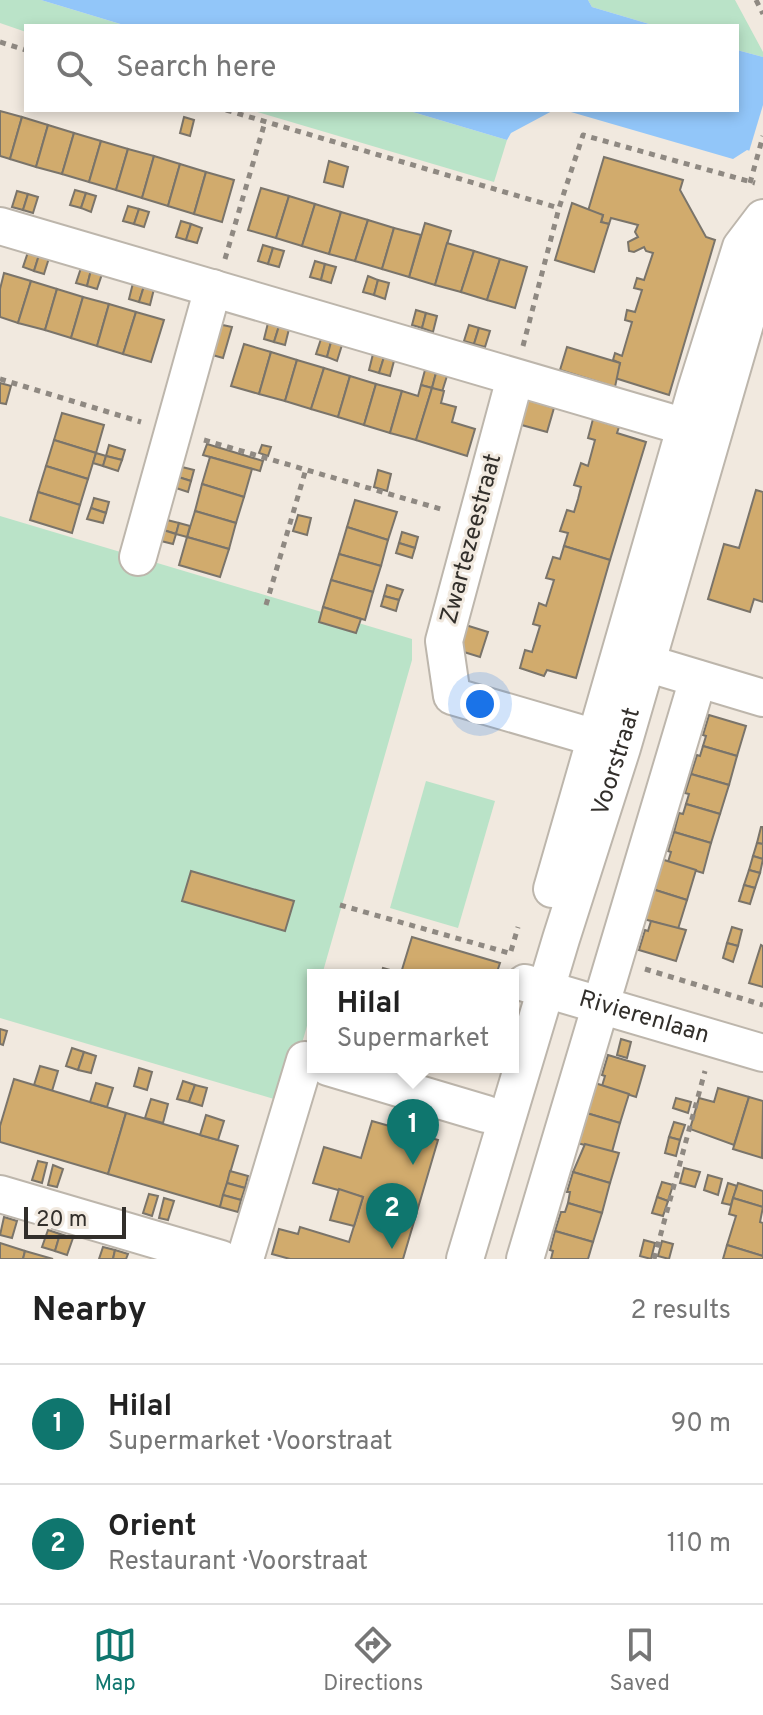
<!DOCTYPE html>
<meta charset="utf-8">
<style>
:root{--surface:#fff;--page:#f6f6f6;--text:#222;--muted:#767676;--line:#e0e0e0;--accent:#0f766e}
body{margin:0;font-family:Overpass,sans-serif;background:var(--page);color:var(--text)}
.scale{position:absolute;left:24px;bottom:20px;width:102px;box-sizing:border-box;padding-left:8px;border:4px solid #322f2b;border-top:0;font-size:22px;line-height:28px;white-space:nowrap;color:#322f2b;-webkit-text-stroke:6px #f1e9df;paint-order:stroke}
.you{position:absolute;left:480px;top:704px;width:28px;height:28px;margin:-20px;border:6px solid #fff;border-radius:50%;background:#1a73e8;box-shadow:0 0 0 12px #1a73e833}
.badge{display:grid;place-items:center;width:52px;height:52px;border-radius:50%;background:var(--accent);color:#fff;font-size:26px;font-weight:700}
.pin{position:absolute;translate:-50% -66px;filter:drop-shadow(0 2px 4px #0008)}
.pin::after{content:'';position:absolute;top:42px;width:28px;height:24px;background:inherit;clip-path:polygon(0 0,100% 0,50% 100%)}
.popup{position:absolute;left:307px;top:969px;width:212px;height:104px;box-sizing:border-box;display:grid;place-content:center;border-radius:0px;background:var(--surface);filter:drop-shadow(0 2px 6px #0005);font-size:26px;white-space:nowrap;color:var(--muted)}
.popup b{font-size:30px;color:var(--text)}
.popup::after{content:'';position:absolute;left:50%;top:100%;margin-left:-16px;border:16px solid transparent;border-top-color:var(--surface)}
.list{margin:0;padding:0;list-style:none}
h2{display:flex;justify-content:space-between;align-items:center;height:104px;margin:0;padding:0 32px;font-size:34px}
h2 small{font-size:26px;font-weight:400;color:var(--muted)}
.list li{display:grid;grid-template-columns:52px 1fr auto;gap:24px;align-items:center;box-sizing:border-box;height:120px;padding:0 32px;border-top:2px solid var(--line)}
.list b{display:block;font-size:30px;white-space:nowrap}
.list p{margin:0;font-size:26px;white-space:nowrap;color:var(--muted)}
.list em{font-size:26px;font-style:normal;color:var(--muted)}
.icon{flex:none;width:44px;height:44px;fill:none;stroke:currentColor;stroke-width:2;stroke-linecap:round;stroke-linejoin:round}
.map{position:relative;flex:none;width:763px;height:1259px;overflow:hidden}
.search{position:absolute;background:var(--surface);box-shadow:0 4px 12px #0003;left:24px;right:24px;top:24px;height:88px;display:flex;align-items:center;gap:20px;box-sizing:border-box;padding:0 28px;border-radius:0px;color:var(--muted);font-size:30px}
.sheet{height:344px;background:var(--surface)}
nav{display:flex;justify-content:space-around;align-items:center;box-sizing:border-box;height:112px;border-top:2px solid var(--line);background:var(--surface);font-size:22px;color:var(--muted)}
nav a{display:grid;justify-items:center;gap:4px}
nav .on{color:var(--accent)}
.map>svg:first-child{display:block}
.green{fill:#bae3c8}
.water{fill:#92c6f9}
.pier{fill:#f1e9df}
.building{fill:#d1ab6d;stroke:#7a746a;stroke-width:2}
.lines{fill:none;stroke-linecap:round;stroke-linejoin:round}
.street-casing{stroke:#bdb6ac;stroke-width:40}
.path{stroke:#8f8982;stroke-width:5;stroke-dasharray:6 6;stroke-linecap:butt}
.street{stroke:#fff;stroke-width:36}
.labels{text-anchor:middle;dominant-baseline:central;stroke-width:6;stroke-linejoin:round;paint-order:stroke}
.street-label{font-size:24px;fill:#322f2b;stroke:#f1e9df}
</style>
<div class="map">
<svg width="763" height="1259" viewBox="0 0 763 1259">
<rect width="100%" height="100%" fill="#f1e9df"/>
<g class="green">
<polygon points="0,0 41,0 127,26 26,26 26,32 0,23"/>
<polygon points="588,0 735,0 763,52 763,57 737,50 737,26 656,26 592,7"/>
<polygon points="251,110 406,110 507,140 494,182"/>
<polygon points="0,516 412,639 412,660 322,975 313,975 313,1005 292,1078 274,1099 0,1018"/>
<polygon points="426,781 495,801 458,928 390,908"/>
</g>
<g class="water">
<polygon points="41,0 588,0 592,7 656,26 127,26"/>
<polygon points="737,50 763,57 763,155 747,150 733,159 564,110 737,110"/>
<polygon points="406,110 554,110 511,133 507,140"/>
</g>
<polygon class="pier" points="763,105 763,159 748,155"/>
<g class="building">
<polygon points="0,111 22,117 10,159 0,156"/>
<polygon points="22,117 48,125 36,167 10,159"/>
<polygon points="184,117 194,120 190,136 180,133"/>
<polygon points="48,125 74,133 62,174 36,167"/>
<polygon points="74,133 101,141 89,182 62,174"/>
<polygon points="101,141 128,149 116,190 89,182"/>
<polygon points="128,149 154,156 142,198 116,190"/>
<polygon points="154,156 180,164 168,206 142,198"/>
<polygon points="604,157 683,180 680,190 706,237 715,240 669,395 615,378 620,363 613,360 615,353 622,356 632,322 625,320 627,310 635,312 642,290 634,288 637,278 644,280 653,253 646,251 644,247 634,252 629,251 628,242 638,237 635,232 638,225 611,218 609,224 601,222 603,215 588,211"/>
<polygon points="329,161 348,167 343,187 324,182"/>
<polygon points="180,164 206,172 194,214 168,206"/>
<polygon points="206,172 234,180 222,222 194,214"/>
<polygon points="261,188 289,196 276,238 248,230"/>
<polygon points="75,190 86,193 81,208 70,205"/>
<polygon points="17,191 28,194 23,210 12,207"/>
<polygon points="86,193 96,196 91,212 81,208"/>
<polygon points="28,194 38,197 33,213 23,210"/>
<polygon points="289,196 315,204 302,246 276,238"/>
<polygon points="572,203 603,215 601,222 609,224 594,272 555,260"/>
<polygon points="315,204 341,212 329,254 302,246"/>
<polygon points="128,206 139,209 134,224 123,221"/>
<polygon points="139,209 149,212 144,227 134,224"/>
<polygon points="341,212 368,220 355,261 329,254"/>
<polygon points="368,220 394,228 382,269 355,261"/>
<polygon points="181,221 191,224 186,240 176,237"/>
<polygon points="425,223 451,231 435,285 409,277"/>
<polygon points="191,224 202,228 197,243 186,240"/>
<polygon points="394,228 421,235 409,277 382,269"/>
<polygon points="447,243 474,251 461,292 435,285"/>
<polygon points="263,245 273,248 268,264 258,261"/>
<polygon points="273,248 284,251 279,267 268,264"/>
<polygon points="474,251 500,259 487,300 461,292"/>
<polygon points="28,252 39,255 34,271 23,267"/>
<polygon points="39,255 49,258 44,274 34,271"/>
<polygon points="500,259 527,267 515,308 487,300"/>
<polygon points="315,261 325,264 321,280 310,277"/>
<polygon points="325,264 336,267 331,283 321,280"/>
<polygon points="81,268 91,270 87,286 76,283"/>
<polygon points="91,270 102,274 97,289 87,286"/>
<polygon points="4,273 31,281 18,323 0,317 0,289"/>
<polygon points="368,276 378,280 374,295 363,292"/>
<polygon points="378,280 389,283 385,299 374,295"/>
<polygon points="31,281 57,289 45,330 18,323"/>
<polygon points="133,283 144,286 139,302 129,299"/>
<polygon points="144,286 154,289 150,305 139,302"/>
<polygon points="57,289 83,297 71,338 45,330"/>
<polygon points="83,297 109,304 97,346 71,338"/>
<polygon points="109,304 136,312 123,354 97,346"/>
<polygon points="416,310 426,313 422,328 412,325"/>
<polygon points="136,312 164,320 151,362 123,354"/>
<polygon points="426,313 437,316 433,332 422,328"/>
<polygon points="268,323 279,326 274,342 264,339"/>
<polygon points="218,324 232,327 223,358 209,354"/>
<polygon points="469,325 479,328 474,344 464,341"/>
<polygon points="279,326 289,329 285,345 274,342"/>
<polygon points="479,328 490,331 485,347 474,344"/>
<polygon points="321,339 331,342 327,357 316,354"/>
<polygon points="331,342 342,345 337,361 327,357"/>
<polygon points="244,344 271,352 259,394 231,386"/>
<polygon points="567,347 620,363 615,387 560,370"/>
<polygon points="271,352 297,360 285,401 259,394"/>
<polygon points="373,354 384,357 379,373 369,370"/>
<polygon points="384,357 394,361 390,376 379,373"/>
<polygon points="297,360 324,368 311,409 285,401"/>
<polygon points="324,368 350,376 338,417 311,409"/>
<polygon points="425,370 436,373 432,388 421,385"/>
<polygon points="436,373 447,376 442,392 432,388"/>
<polygon points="350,376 376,384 364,425 338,417"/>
<polygon points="0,383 11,386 6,404 0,403"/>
<polygon points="376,384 402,391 390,433 364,425"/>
<polygon points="421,385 432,388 416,440 390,433 402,391 418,396"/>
<polygon points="432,388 444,391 441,403 456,407 452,422 475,429 467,456 416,440"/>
<polygon points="526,399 554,408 547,432 518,424"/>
<polygon points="62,413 104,425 96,453 54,440"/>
<polygon points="593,419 619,427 617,433 646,442 610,560 564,546 568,533 560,531 567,510 574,512 578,499 581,487 574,485 581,463 588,466 595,440 588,438"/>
<polygon points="54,440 96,453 88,479 46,466"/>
<polygon points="207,444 263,461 260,471 203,455"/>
<polygon points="109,445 125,450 122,460 106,456"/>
<polygon points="262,445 271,447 268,456 259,453"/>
<polygon points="96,453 106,456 103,466 93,463"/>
<polygon points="106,456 122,460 118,471 103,466"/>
<polygon points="210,457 252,469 244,497 202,484"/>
<polygon points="46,466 88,479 80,505 38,492"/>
<polygon points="178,466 194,470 191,481 175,476"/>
<polygon points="378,470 391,474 387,491 374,487"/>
<polygon points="175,476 191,481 188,492 173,487"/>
<polygon points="202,484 244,497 236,523 195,511"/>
<polygon points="756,490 763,492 763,602 754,599 750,612 708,599 724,544 739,548"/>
<polygon points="38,492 80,505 72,533 30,520"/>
<polygon points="94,498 109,502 106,513 91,508"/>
<polygon points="355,500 397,512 388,540 347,527"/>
<polygon points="91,508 106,513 103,523 87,519"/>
<polygon points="195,511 236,523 229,549 187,537"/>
<polygon points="298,515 311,518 307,535 293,531"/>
<polygon points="163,519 179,523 176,534 160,529"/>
<polygon points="179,523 190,526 187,537 176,534"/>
<polygon points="347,527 388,540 381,566 339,554"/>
<polygon points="160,529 176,534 173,544 157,540"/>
<polygon points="402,532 418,537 415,548 399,543"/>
<polygon points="187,537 229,549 220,577 179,565"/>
<polygon points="399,543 415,548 412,558 396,553"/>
<polygon points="564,546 610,560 576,678 547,670 544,676 520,668 525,650 532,652 540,626 533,624 539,603 546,606 554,580 546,578 553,557 560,559"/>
<polygon points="339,554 381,566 373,592 331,580"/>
<polygon points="331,580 373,592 365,620 323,607"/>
<polygon points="387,585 403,590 399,600 384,596"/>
<polygon points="384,596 399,600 396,611 381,606"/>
<polygon points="323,607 361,619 356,633 319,622"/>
<polygon points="459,623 488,632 480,657 451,648"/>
<polygon points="709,715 746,726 737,756 703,746 706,736 703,735"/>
<polygon points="703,746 737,756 729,785 691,774 697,755 700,756"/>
<polygon points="691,774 729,785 720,814 686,804 689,794 685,793"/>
<polygon points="686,804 720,814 711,843 674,832 679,813 683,814"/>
<polygon points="761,827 763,827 763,844 757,843"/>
<polygon points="674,832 711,843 703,873 668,862 671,852 668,851"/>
<polygon points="757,843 763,844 763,859 753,856"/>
<polygon points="753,856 763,859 760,873 749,870"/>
<polygon points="661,859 696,870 687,900 649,888"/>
<polygon points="749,870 760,873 755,888 744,885"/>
<polygon points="191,871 294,901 285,931 182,901"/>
<polygon points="744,885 755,888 750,904 739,901"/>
<polygon points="649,888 687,900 678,929 644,919"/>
<polygon points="651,921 686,930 676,961 639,950 645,930 648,931"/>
<polygon points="732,927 742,930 738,946 727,943"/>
<polygon points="412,937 500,963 496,975 381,975 383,968 401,973"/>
<polygon points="727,943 738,946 733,962 723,958"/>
<polygon points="761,945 763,946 763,987 749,983"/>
<polygon points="0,1029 7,1031 3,1045 0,1044"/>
<polygon points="621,1039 631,1042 627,1058 617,1055"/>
<polygon points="72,1048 84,1052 78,1070 66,1066"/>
<polygon points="84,1052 96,1056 91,1073 78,1070"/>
<polygon points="608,1055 645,1066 636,1097 602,1086 605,1076 602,1075"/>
<polygon points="40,1066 58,1071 52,1091 34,1085"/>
<polygon points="139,1068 152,1072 147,1090 134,1086"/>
<polygon points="14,1079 126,1113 108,1174 0,1142 0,1126"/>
<polygon points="183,1081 195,1085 189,1102 177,1099"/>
<polygon points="96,1083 113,1088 107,1107 90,1102"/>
<polygon points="595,1083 629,1094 620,1123 583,1112"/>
<polygon points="195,1085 207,1088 202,1106 189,1102"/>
<polygon points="718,1088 749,1097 734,1145 690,1129 699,1098 714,1102"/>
<polygon points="749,1097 763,1101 762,1158 733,1149"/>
<polygon points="676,1098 691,1102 688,1113 673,1108"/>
<polygon points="151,1099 168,1104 163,1123 145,1118"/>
<polygon points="583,1112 620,1123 612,1152 577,1143"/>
<polygon points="126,1113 238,1146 220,1207 108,1174"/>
<polygon points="206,1115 224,1121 218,1140 200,1135"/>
<polygon points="372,1121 438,1140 403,1259 290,1259 272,1254 279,1229 298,1234 300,1227 349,1242 363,1197 313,1183 324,1147 361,1158"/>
<polygon points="674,1122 685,1125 680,1140 669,1137"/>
<polygon points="669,1137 680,1140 676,1156 665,1153"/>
<polygon points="585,1144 619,1153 610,1183 573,1172"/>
<polygon points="38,1161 47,1163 42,1183 32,1180"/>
<polygon points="53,1165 63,1169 57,1187 48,1185"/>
<polygon points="684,1168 700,1172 695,1187 680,1183"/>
<polygon points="230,1171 248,1176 245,1188 227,1183"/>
<polygon points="573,1172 610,1183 602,1213 568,1203 570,1192 567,1192"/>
<polygon points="708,1175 722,1179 718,1195 704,1190"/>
<polygon points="662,1182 673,1185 668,1201 657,1197"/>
<polygon points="227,1183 245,1188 241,1200 223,1195"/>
<polygon points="728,1183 737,1186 731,1205 722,1203"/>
<polygon points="738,1183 763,1191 763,1207 733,1198"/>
<polygon points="339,1189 363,1197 354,1226 330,1220"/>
<polygon points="149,1194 158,1196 152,1216 143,1213"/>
<polygon points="223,1195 241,1200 238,1212 220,1207"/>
<polygon points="657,1197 668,1201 663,1216 652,1213"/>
<polygon points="164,1198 174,1201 168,1220 159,1218"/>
<polygon points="733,1198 763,1207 760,1222 763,1223 763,1256 727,1245 736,1216 729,1214"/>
<polygon points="568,1203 602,1213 593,1242 555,1231 561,1212 565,1212"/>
<polygon points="4,1217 17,1221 12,1238 0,1235"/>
<polygon points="48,1230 60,1234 55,1251 42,1247"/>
<polygon points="555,1231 593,1242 588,1259 551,1259 553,1251 550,1250"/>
<polygon points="60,1234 73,1238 67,1255 55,1251"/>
<polygon points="644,1240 655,1243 651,1259 640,1256"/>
<polygon points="662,1241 673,1244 669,1259 658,1256"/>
<polygon points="0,1243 25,1251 23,1259 0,1259"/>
<polygon points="727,1245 763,1256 763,1259 723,1259"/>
<polygon points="103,1247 115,1250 113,1259 99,1259"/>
<polygon points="115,1250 128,1254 126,1259 113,1259"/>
<polygon points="25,1251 53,1259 23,1259"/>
</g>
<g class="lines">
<g class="street-casing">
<g id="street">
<polyline points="0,226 706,433"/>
<polyline points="515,378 444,641 452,696 596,738"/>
<polyline points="138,557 213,288"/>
<polyline points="623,656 763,698"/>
<polyline points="552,889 696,390 741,247 763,218"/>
<path id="s1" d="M525,983L763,1053"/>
<polyline points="328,1067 486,1114"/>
<polyline points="0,1194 221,1259"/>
<polyline points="245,1259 305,1060 313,1062"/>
<path id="s2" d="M465,1259L561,939L622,748L763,262"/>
<polyline points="525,1259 698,679"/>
</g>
</g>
<g class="path">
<polyline points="756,0 763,14"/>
<polyline points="0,42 26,50"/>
<polyline points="226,110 559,208"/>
<polyline points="750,183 763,136"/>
<polyline points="225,259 265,122"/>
<polyline points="523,346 559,208 583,135 755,183"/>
<polyline points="0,379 141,422"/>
<polyline points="204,440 444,510"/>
<polyline points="266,605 306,469"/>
<polyline points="340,905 509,953"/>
<polyline points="511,951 518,927"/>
<polyline points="645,969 763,1005"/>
<polyline points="654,1259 705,1071"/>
</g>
<use href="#street" class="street"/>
</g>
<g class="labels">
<g class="street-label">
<text transform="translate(472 539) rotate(-75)">Zwartezeestraat</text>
<text stroke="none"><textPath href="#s2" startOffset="520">Voorstraat</textPath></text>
<text stroke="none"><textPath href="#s1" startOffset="124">Rivierenlaan</textPath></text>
</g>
</g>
</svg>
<div class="scale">20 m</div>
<div class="you"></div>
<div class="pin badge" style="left:413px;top:1165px">1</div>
<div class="popup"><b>Hilal</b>Supermarket</div>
<div class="pin badge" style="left:392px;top:1249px">2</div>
<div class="search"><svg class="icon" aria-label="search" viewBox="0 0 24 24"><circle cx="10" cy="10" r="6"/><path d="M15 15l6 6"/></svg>Search here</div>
</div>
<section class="sheet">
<h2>Nearby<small>2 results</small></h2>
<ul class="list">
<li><span class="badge">1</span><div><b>Hilal</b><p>Supermarket · Voorstraat</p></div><em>90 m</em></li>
<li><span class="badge">2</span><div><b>Orient</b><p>Restaurant · Voorstraat</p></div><em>110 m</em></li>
</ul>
</section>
<nav>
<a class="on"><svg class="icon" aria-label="map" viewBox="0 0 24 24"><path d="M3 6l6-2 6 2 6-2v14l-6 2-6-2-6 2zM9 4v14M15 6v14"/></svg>Map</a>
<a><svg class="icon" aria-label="directions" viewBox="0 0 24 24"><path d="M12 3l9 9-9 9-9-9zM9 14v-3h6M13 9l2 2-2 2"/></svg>Directions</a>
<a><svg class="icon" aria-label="saved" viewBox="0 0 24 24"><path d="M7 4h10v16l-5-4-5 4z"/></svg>Saved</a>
</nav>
